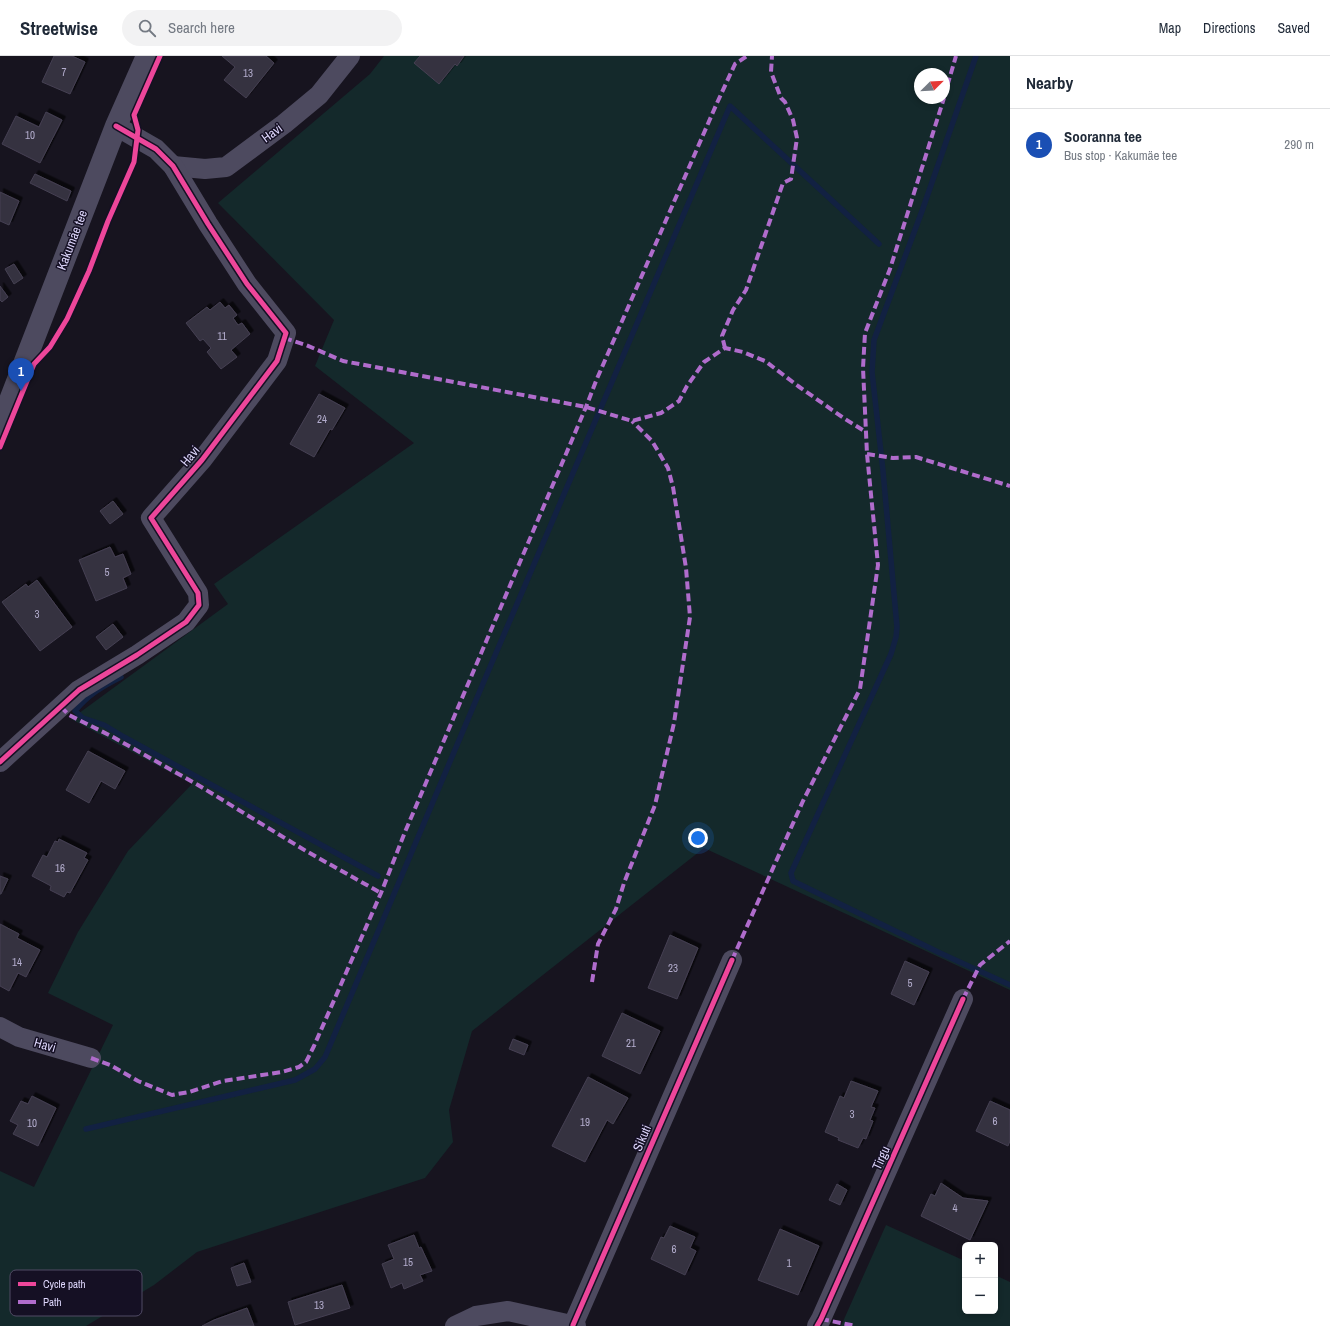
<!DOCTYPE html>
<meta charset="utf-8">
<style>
:root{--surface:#fff;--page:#f2f2f3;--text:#1f2937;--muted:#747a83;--line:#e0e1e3;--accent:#55586d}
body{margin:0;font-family:"Archivo Narrow",sans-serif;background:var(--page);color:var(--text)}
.controls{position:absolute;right:12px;bottom:12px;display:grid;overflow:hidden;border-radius:6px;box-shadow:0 2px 6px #0003}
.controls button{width:36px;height:36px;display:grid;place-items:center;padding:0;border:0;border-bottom:1px solid var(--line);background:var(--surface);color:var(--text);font:20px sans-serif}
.compass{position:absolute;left:914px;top:12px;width:36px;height:36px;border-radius:50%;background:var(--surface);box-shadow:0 2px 6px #0003;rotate:66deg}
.you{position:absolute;left:698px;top:782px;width:14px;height:14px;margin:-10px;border:3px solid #fff;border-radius:50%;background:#1a73e8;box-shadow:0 0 0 6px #1a73e833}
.badge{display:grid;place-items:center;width:26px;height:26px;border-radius:50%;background:var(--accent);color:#fff;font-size:13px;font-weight:700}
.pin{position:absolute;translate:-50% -33px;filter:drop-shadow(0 1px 2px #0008)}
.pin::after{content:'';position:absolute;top:21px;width:14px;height:12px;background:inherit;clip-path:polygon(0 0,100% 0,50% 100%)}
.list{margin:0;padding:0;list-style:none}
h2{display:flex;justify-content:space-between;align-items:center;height:52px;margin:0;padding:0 16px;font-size:17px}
h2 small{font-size:13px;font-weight:400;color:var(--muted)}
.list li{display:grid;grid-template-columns:26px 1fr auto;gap:12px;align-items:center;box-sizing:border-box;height:72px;padding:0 16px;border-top:1px solid var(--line)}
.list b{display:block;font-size:15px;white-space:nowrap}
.list p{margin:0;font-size:13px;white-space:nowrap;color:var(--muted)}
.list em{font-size:13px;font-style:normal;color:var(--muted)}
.icon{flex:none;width:22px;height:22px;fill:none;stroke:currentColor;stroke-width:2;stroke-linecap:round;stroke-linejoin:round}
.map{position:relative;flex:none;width:1010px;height:1270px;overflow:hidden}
header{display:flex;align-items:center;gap:24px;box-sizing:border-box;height:56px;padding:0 20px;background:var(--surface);border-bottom:1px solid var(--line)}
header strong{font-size:19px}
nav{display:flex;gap:22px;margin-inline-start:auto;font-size:14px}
.search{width:280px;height:36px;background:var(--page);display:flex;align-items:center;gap:10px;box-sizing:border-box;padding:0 14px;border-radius:22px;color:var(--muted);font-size:15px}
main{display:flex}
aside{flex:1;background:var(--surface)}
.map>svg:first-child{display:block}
.green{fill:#14292b;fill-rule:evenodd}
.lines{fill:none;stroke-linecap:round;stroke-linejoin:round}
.stream{stroke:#122142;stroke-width:5.5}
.building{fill:#363241;stroke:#454052;filter:url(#shadow)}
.minor{stroke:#4d4a5f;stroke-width:20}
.tertiary{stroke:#4d4a5f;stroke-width:22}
.quiet{stroke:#b06ccc;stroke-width:4;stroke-dasharray:8 4;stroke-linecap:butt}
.cycleway-casing{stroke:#151024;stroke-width:8}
.cycleway{stroke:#ed469a;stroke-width:5}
.labels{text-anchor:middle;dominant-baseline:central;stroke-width:3;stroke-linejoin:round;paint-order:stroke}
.number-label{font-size:11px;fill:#b3adcd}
.street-label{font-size:13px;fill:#ddd6fc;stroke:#151024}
.key{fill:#151024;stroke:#514b65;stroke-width:1}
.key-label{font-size:11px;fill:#ddd6fc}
</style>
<header>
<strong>Streetwise</strong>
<div class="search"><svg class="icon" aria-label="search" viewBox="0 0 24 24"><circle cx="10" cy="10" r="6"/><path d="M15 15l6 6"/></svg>Search here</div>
<nav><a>Map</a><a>Directions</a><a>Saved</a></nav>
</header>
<main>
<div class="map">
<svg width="1010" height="1270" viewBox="0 0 1010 1270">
<defs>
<filter id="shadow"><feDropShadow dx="3.5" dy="-3.5" stdDeviation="0" flood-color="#0009"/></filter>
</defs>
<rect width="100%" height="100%" fill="#17141f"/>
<g class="green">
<path d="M384,0H1010V934L704,792L472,975L449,1054L453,1086L425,1122L197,1196L154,1229L86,1270H0V1115L34,1131L113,969L48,937L78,876L128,795L192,728L71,663L228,548L214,528L414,387L315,310L334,264L218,147L370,18ZM920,18H944V42H920Z"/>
<polygon points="886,1169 965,1205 965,1255 995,1255 995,1219 1010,1226 1010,1270 841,1270"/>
</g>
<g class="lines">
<g class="stream">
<polyline points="976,0 922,155 874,284 872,316 883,415 897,571 896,581 891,598 791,817 793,825 940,897 1010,929"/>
<path d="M121,621C103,630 88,639 75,655L83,662L104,669L124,681L378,820"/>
<polyline points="86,1073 295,1024 315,1013 325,1001 490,611 730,50 879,188"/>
</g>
</g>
<g class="building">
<polygon points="54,0 72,0 85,6 70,38 42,26"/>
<polygon points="222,0 266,0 274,7 246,42 224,24 235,11"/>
<polygon points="420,0 464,0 457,10 455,8 439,28 414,7"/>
<polygon points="46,56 62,64 40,107 2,88 16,60 39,71"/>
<polygon points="35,118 71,135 67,145 30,127"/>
<polygon points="0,136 19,145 9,169 0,165"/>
<polygon points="14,208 23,222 14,228 5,213"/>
<polygon points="0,230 8,241 2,246 0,244"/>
<polygon points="220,246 225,252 229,249 237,259 233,262 238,269 242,267 250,278 231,294 237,301 221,313 207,296 211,292 203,283 200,285 186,267 207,251 210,254"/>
<polygon points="319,338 345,352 332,374 330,373 314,401 290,388"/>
<polygon points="113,445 123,458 110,468 100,455"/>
<polygon points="110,491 115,501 123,498 131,518 123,522 127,532 96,545 79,504"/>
<polygon points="37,524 72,571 40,595 2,546 26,528 28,531"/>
<polygon points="113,568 123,581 106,594 96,581"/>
<polygon points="88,695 125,715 115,733 101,725 89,747 66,734"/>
<polygon points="59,783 87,797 84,802 88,804 70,837 67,836 64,841 50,834 51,830 32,820 43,799 47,801 55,785 58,786"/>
<polygon points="0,820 8,823 1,838 0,838"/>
<polygon points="0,868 19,878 17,882 40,894 26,921 18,917 9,935 0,930"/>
<polygon points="670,879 698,892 677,943 648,932"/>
<polygon points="905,905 929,916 914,949 891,938"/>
<polygon points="622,957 660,975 640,1018 602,1000"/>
<polygon points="513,983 528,989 524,999 509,993"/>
<polygon points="588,1021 628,1042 613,1068 607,1064 585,1106 552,1090"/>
<polygon points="851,1025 878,1035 871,1051 875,1052 870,1064 873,1065 866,1083 863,1082 858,1092 838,1084 839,1082 825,1076 840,1040 844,1042"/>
<polygon points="32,1040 56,1052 38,1090 13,1078 18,1069 10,1065 21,1045 28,1048"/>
<polygon points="990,1045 1010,1054 1010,1085 1008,1090 976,1075"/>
<polygon points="941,1127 963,1142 988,1145 970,1184 921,1160 931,1138 935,1140"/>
<polygon points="837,1128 847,1134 840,1149 829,1144"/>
<polygon points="670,1170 695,1181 690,1192 696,1195 685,1219 651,1203 661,1181 664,1182"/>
<polygon points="780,1173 819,1190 798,1239 758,1224"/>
<polygon points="414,1179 419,1192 421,1191 432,1215 420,1219 423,1225 404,1233 402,1227 391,1232 382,1208 394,1203 388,1189"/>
<polygon points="244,1207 251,1226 237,1230 231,1212"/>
<polygon points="342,1229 350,1252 295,1269 288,1246"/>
<polygon points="247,1252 254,1270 202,1270 214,1264"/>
</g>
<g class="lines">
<g class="minor">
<polyline points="173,110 205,113 226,111 284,68 319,39 350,0"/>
<polyline points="0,706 79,634 137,599 186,566 199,549 198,537 151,462 202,404 277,305 286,277 247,228 208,168 173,110 156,93 116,70"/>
<polyline points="0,971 19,981 91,1002"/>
<polyline points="573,1269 732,904"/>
<polyline points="455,1270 476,1260 508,1255 576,1270"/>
<polyline points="817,1270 821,1263 963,943"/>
</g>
<polyline class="tertiary" points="0,370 116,70 147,0"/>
<g class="quiet">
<polyline points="944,41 956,0"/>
<polyline points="284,282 306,289 343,305 586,351 632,365 661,357 679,345 687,330 704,306 725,292 743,296 765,305 798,330 845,363 866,376"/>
<polyline points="725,292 722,280 733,254 746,234 783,127 791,123 797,82 793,64 785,46 781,42 771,16 772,0"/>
<polyline points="867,398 893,402 916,401 1010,430"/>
<polyline points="61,651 69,659 113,681 198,729 306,795 381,837"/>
<polyline points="732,904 803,745 860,633 878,509 867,398 863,312 865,277 890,213 944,42"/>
<polyline points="592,926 598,888 616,853 624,827 655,749 674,667 690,561 686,512 673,431 668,412 652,385 632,365"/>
<polyline points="963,943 980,909 1010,885"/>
<polyline points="91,1002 110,1009 138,1025 172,1039 189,1036 223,1025 282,1016 299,1011 306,1006 314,990 381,837 405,776 586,351 596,325 717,47 735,8 747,0"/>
<polyline points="821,1263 856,1270"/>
</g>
<g class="cycleway-casing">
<g id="cycleway">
<polyline points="0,391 34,308 50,291 67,263 89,215 108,165 134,106 138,74 134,59 160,0"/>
<polyline points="0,706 79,634 137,599 186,566 199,549 198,537 151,462 202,404 277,305 286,277 247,228 208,168 173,110 156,93 116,70"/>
<polyline points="573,1269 732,904"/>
<polyline points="817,1270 821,1263 963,943"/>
</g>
</g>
<use href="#cycleway" class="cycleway"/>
</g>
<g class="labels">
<g class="number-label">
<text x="64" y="16">7</text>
<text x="248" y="17">13</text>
<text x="30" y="79">10</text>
<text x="222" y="280">11</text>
<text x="322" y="363">24</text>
<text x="107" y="516">5</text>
<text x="37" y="558">3</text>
<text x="60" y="812">16</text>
<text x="17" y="906">14</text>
<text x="673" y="912">23</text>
<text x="910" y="927">5</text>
<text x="631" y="987">21</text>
<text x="852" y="1058">3</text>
<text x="995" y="1065">6</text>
<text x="585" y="1066">19</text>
<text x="32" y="1067">10</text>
<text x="955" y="1152">4</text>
<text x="674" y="1193">6</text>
<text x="408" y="1206">15</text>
<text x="789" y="1207">1</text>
<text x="319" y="1249">13</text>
</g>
<g class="street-label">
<text transform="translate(272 77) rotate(-36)">Havi</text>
<text transform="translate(72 184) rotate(-69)">Kakumäe tee</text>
<text transform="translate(190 400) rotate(-50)">Havi</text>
<text transform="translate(45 989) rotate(16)">Havi</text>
<text transform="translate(642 1082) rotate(-67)">Sikuti</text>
<text transform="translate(881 1102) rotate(-66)">Tirgu</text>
</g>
</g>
<rect x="10" y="1214" width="132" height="46" rx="6" class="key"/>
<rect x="18" y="1226" width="18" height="4" fill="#ed469a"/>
<rect x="18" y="1244" width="18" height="4" fill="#b06ccc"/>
<g class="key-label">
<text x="43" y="1232">Cycle path</text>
<text x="43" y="1250">Path</text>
</g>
</svg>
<div class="controls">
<button>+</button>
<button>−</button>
</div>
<svg class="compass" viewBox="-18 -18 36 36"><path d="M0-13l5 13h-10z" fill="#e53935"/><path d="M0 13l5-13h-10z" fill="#747a83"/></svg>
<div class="you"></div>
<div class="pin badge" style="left:21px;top:335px;background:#1a4fb4">1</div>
</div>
<aside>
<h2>Nearby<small></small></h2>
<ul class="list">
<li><span class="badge" style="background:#1a4fb4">1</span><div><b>Sooranna tee</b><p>Bus stop · Kakumäe tee</p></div><em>290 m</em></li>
</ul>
</aside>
</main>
